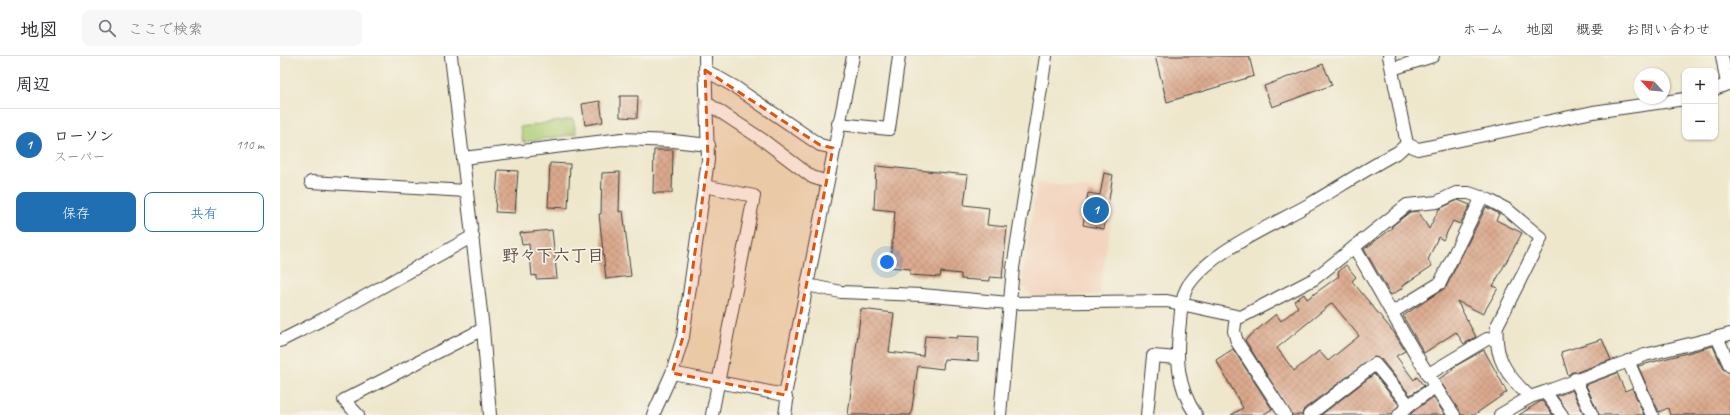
<!DOCTYPE html>
<html lang="ja">
<meta charset="utf-8">
<style>
:root{--surface:#fff;--page:#f7f7f7;--text:#2b2b33;--muted:#7c7c81;--line:#e1e1e2;--accent:#1f6fb2}
body{margin:0;font-family:Caveat,"Klee One",sans-serif;background:var(--page);color:var(--text)}
.controls{position:absolute;right:12px;top:12px;display:grid;overflow:hidden;border-radius:8px;box-shadow:0 1px 3px #0004}
.controls button{width:36px;height:36px;display:grid;place-items:center;padding:0;border:0;border-bottom:1px solid var(--line);background:var(--surface);color:var(--text);font:20px sans-serif}
.compass{position:absolute;left:1354px;top:12px;width:36px;height:36px;border-radius:50%;background:var(--surface);box-shadow:0 1px 3px #0004;rotate:296deg}
.you{position:absolute;left:607px;top:206px;width:14px;height:14px;margin:-10px;border:3px solid #fff;border-radius:50%;background:#1a73e8;box-shadow:0 0 0 6px #1a73e833}
.badge{display:grid;place-items:center;width:26px;height:26px;border-radius:50%;background:var(--accent);color:#fff;font-size:13px;font-weight:700}
.pin{position:absolute;translate:-50% -50%;border:2px solid #fff;box-shadow:0 1px 4px #0006}
.list{margin:0;padding:0;list-style:none}
h2{display:flex;justify-content:space-between;align-items:center;height:52px;margin:0;padding:0 16px;font-size:17px}
h2 small{font-size:13px;font-weight:400;color:var(--muted)}
.list li{display:grid;grid-template-columns:26px 1fr auto;gap:12px;align-items:center;box-sizing:border-box;height:72px;padding:0 16px;border-top:1px solid var(--line)}
.list b{display:block;font-size:15px;white-space:nowrap}
.list p{margin:0;font-size:13px;white-space:nowrap;color:var(--muted)}
.list em{font-size:13px;font-style:normal;color:var(--muted)}
.actions{display:flex;gap:8px;padding:12px 16px}
.actions a{flex:1;padding:9px 0;border:1px solid var(--accent);border-radius:8px;text-align:center;font-size:14px;color:var(--accent)}
.actions .main{background:var(--accent);color:#fff}
.icon{flex:none;width:22px;height:22px;fill:none;stroke:currentColor;stroke-width:2;stroke-linecap:round;stroke-linejoin:round}
.map{position:relative;flex:none;width:1450px;height:359px;overflow:hidden}
header{display:flex;align-items:center;gap:24px;box-sizing:border-box;height:56px;padding:0 20px;background:var(--surface);border-bottom:1px solid var(--line)}
header strong{font-size:19px}
nav{display:flex;gap:22px;margin-inline-start:auto;font-size:14px}
.search{width:280px;height:36px;background:var(--page);display:flex;align-items:center;gap:10px;box-sizing:border-box;padding:0 14px;border-radius:8px;color:var(--muted);font-size:15px}
main{display:flex}
aside{flex:1;background:var(--surface)}
.map>svg:first-child{display:block}
.built{fill:#f3d4be}
.park{fill:#aece76;stroke:#657549}
.building{fill:url(#building-cross-hatch);fill-rule:evenodd}
.lines{fill:none;stroke-linecap:round;stroke-linejoin:round}
.minor-casing{stroke:#3c3a36;stroke-width:14}
.minor{stroke:#fff;stroke-width:12}
.marked{fill:#de560d;fill-opacity:0.2;stroke:#de560d;stroke-width:3;stroke-dasharray:8 5;stroke-linejoin:round}
.labels{text-anchor:middle;dominant-baseline:central;stroke-width:3.5;stroke-linejoin:round;paint-order:stroke}
.neighbourhood-label{font-size:17px;font-weight:bold;fill:#5f4d44;stroke:#f7f3e8}
</style>
<header>
<strong>地図</strong>
<div class="search"><svg class="icon" aria-label="search" viewBox="0 0 24 24"><circle cx="10" cy="10" r="6"/><path d="M15 15l6 6"/></svg>ここで検索</div>
<nav><a>ホーム</a><a>地図</a><a>概要</a><a>お問い合わせ</a></nav>
</header>
<main>
<aside>
<h2>周辺<small></small></h2>
<ul class="list">
<li><span class="badge">1</span><div><b>ローソン</b><p>スーパー</p></div><em>110 m</em></li>
</ul>
<div class="actions"><a class="main">保存</a><a>共有</a></div>
</aside>
<div class="map">
<svg width="1450" height="359" viewBox="0 0 1450 359">
<defs>
<pattern id="building-cross-hatch" width="8" height="8" patternUnits="userSpaceOnUse"><rect width="8" height="8" fill="#dba98d"/><path d="M0 0l8 8M0 8l8-8" fill="none" stroke="#bb9179"/></pattern>
</defs>
<rect width="100%" height="100%" fill="#f7f3e8"/>
<filter id="ink" filterUnits="userSpaceOnUse"><feTurbulence type="fractalNoise" baseFrequency=".025" numOctaves="2"/><feDisplacementMap in="SourceGraphic" scale="8" xChannelSelector="R" yChannelSelector="G"/><feConvolveMatrix kernelMatrix="1 2 1 2 8 2 1 2 1" color-interpolation-filters="sRGB"/></filter>
<filter id="wash" filterUnits="userSpaceOnUse"><feTurbulence type="fractalNoise" baseFrequency=".012" numOctaves="4" result="noise"/><feDisplacementMap in="SourceGraphic" scale="16" xChannelSelector="R" yChannelSelector="G"/><feGaussianBlur stdDeviation="0.9" result="paint"/><feColorMatrix in="noise" values="0 0 0 0 0 0 0 0 0 0 0 0 0 0 0 0 0 1.4 0 .05"/><feComposite in="paint" operator="in"/></filter>
<g filter="url(#wash)">
<rect width="100%" height="100%" fill="#eee7cc"/>
<polygon class="built" points="757,127 836,135 819,239 752,240 742,228"/>
<polygon class="park" points="293,63 296,78 243,86 240,71"/>
<g id="blocks">
<g class="building">
<polygon points="875,0 969,0 974,20 887,46"/>
<polygon points="1043,8 1052,29 992,51 984,30"/>
<polygon points="340,40 358,40 357,62 340,61"/>
<polygon points="320,45 323,66 305,69 302,48"/>
<polygon points="374,94 393,94 392,137 373,137"/>
<polygon points="270,107 290,108 288,152 268,151"/>
<polygon points="596,110 688,119 684,149 709,152 707,169 727,171 722,222 710,221 710,225 681,223 681,218 661,216 660,221 630,219 630,213 610,211 615,155 594,153"/>
<polygon points="218,114 238,115 235,157 215,156"/>
<polygon points="340,116 339,156 343,155 351,220 326,223 319,158 321,158 322,117"/>
<polygon points="824,117 833,119 824,173 803,169 808,137 820,139"/>
<polygon points="1178,144 1190,149 1180,168 1173,165 1163,184 1158,181 1148,204 1152,210 1122,230 1123,232 1111,239 1084,193 1113,172 1112,170 1130,156 1138,155 1149,173 1159,153"/>
<polygon points="1206,151 1219,158 1216,164 1242,177 1213,230 1218,232 1203,258 1177,245 1196,281 1184,288 1176,276 1144,297 1123,260 1166,231"/>
<polygon points="272,174 277,222 256,223 256,219 252,220 249,188 242,189 240,177"/>
<path d="M1066,209L1076,221L1072,225L1115,278L1125,295L1116,300L1134,324L1137,321L1144,330L1130,339L1101,303L1094,301L1024,353L1022,359H1012L965,284L996,258L1001,265L1018,251L1014,245L1024,238L1027,243L1059,220L1058,216ZM1052,247L1079,280L1048,305L1039,295L1014,315L997,292Z"/>
<polygon points="581,253 614,257 609,296 643,300 645,280 677,282 677,280 699,281 698,305 664,303 663,313 638,310 631,359 568,359"/>
<polygon points="1322,283 1331,304 1297,316 1292,316 1288,319 1281,296"/>
<polygon points="1433,290 1443,313 1450,317 1450,359 1390,359 1388,352 1379,356 1358,310"/>
<polygon points="953,293 992,353 983,359 951,359 963,352 936,304"/>
<polygon points="1204,294 1227,336 1194,359 1181,359 1159,323 1173,314 1172,312"/>
<polygon points="1337,317 1345,335 1352,332 1364,359 1319,359 1306,329"/>
<polygon points="1094,318 1119,349 1112,359 1041,359"/>
<polygon points="1292,334 1304,359 1289,359 1277,340"/>
<polygon points="1153,341 1165,359 1130,359 1134,355"/>
<polygon points="1262,345 1273,359 1239,359 1261,345"/>
</g>
</g>
</g>
<g filter="url(#ink)">
<use href="#blocks" fill-opacity="0" stroke="#3c3a36" stroke-width="1"/>
<g class="lines">
<g class="minor-casing">
<g id="minor">
<polyline points="171,0 203,273 210,359"/>
<polyline points="1109,0 1127,88"/>
<polyline points="1442,0 1447,28"/>
<polyline points="1112,13 1153,0"/>
<polyline points="425,14 455,31 540,89 553,92"/>
<polyline points="1435,33 1450,27"/>
<polyline points="427,47 483,84 532,121 547,126"/>
<polyline points="558,68 609,73 619,0"/>
<polyline points="183,102 342,83 393,85 429,89"/>
<polyline points="31,126 187,135"/>
<polyline points="424,130 474,140 432,359"/>
<path d="M1074,191C1107,247 1137,305 1174,359"/>
<path d="M527,229L561,236L642,239L729,247L887,245L961,261L1034,223L1127,149L1157,146L1176,137H1189L1209,144L1228,154L1261,182L1217,270C1214,302 1227,320 1250,341"/>
<polyline points="1113,256 1160,227 1202,141"/>
<polyline points="956,261 954,275 957,286 1005,359"/>
<polyline points="1437,281 1450,310"/>
<polyline points="0,285 55,257 193,180"/>
<polyline points="1348,305 1372,359"/>
<polyline points="392,317 505,339"/>
<polyline points="1147,319 1207,283 1216,283"/>
<polyline points="1295,323 1312,359"/>
<polyline points="1265,336 1365,299 1450,278"/>
<polyline points="78,359 64,344 203,273"/>
<polyline points="373,359 392,317 403,281 428,104 425,0"/>
<polyline points="505,359 507,345 505,339 573,0"/>
<polyline points="720,359 733,212 766,0"/>
<polyline points="867,359 873,300 897,302"/>
<path d="M916,359C896,329 896,300 900,266C901,253 902,239 909,228C933,194 993,169 1030,148C1059,131 1088,112 1118,96L1127,88L1138,93L1313,56L1405,43"/>
<polyline points="1029,359 1095,308 1129,349"/>
<polyline points="1119,359 1129,349 1155,331"/>
<polyline points="1220,359 1250,341 1265,336 1282,359"/>
</g>
</g>
<use href="#minor" class="minor"/>
</g>
</g>
<path class="marked" d="M425,14L540,89L553,92L505,339L392,317L403,281L428,104Z"/>
<g class="labels">
<g class="neighbourhood-label">
<text x="273" y="199">野々下六丁目</text>
</g>
</g>
</svg>
<div class="controls">
<button>+</button>
<button>−</button>
</div>
<svg class="compass" viewBox="-18 -18 36 36"><path d="M0-13l5 13h-10z" fill="#e53935"/><path d="M0 13l5-13h-10z" fill="#7c7c81"/></svg>
<div class="you"></div>
<div class="pin badge" style="left:816px;top:154px">1</div>
</div>
</main>
